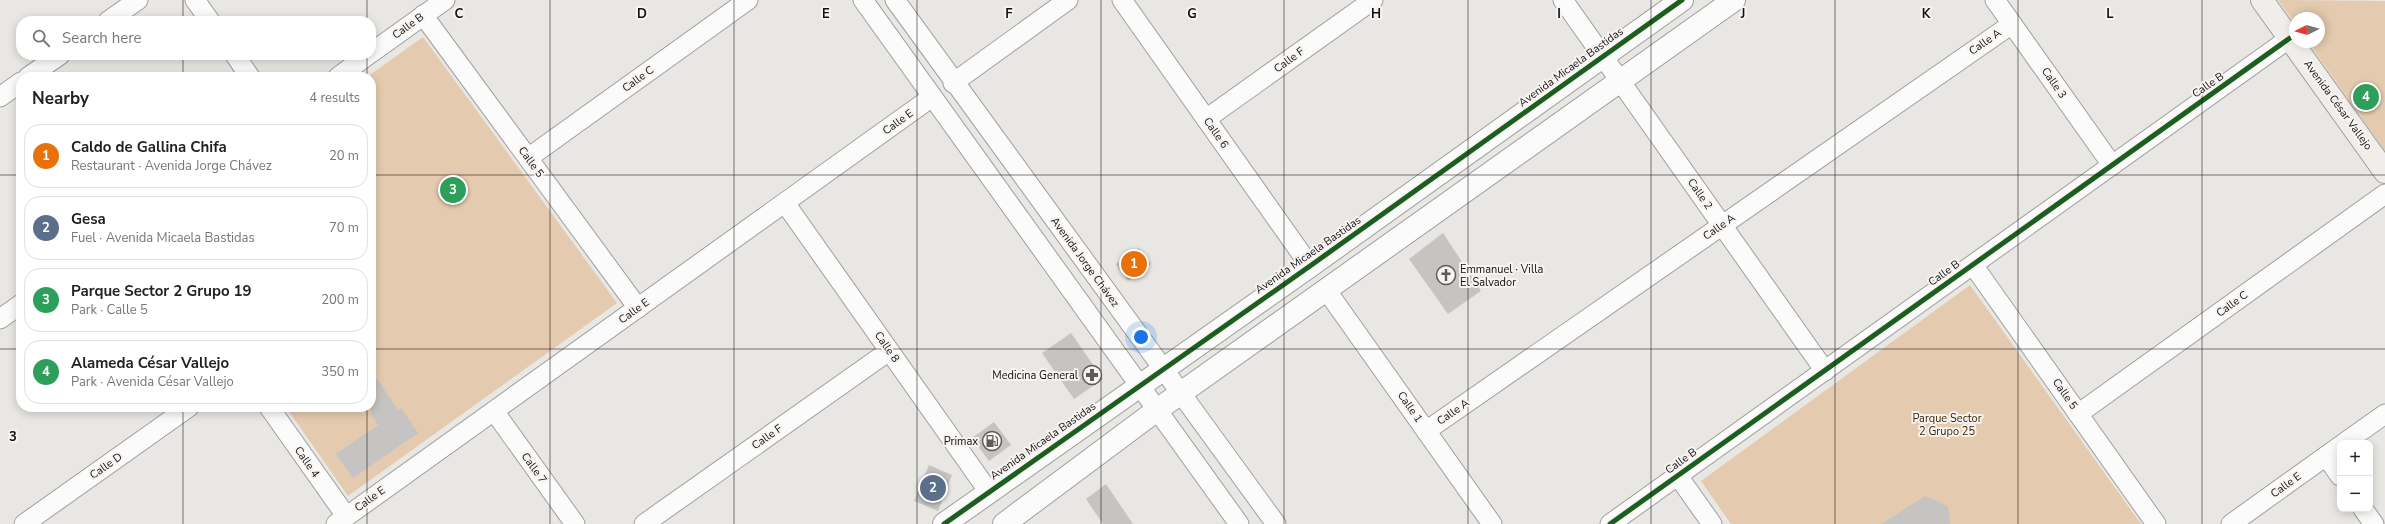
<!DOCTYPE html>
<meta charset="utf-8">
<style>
:root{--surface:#fff;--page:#f6f6f6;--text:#222;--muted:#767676;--line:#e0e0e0;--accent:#5d5c5a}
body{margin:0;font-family:"Nunito Sans",sans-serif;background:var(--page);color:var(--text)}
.controls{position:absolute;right:12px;bottom:12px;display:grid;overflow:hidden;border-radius:8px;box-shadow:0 2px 10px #0003}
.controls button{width:36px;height:36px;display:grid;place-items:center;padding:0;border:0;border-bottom:1px solid var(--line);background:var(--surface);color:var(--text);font:20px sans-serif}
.compass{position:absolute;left:2289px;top:12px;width:36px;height:36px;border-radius:50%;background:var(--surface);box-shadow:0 2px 10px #0003;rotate:265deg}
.you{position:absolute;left:1141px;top:337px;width:14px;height:14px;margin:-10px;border:3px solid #fff;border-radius:50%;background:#1a73e8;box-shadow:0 0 0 6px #1a73e833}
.badge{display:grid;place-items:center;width:26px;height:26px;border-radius:50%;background:var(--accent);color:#fff;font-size:13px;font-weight:700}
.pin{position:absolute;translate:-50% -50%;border:2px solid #fff;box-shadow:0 1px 4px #0006}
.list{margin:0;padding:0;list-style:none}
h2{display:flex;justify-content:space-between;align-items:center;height:52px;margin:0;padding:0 16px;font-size:17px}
h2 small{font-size:13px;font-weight:400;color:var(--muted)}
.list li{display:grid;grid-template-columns:26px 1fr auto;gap:12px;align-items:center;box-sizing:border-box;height:64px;margin:0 8px 8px;padding:0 8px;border:1px solid var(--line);border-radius:16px}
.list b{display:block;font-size:15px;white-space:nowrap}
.list p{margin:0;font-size:13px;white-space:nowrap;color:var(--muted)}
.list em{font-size:13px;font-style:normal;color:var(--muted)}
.icon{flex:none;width:22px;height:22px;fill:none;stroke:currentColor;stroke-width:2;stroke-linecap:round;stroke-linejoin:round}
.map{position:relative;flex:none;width:2385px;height:524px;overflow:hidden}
.search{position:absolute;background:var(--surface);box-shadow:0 2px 10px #0003;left:16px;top:16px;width:360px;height:44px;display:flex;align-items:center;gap:10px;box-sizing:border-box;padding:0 14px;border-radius:16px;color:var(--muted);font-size:15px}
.panel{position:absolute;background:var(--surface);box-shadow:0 2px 10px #0003;left:16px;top:72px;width:360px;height:340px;border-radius:16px}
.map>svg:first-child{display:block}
.green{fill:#e4cbaf}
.building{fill:#c5c4c2}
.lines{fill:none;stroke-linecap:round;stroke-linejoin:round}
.minor-casing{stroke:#a09f9d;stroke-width:21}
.tertiary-casing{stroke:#a09f9d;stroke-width:24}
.secondary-casing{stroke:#a09f9d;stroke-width:24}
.minor{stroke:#fcfbfb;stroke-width:19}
.tertiary{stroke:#fcfbfb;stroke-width:22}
.secondary{stroke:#f0edea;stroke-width:22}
.cycleway-casing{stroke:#f7f4f1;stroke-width:8}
.cycleway{stroke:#1b5e20;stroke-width:5}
.grid{fill:none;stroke:#121110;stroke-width:1;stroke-opacity:0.55}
.labels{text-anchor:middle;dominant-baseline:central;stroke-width:4;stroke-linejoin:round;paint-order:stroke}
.street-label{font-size:11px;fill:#121110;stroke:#f7f4f1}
.poi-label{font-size:11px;fill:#121110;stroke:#f7f4f1;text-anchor:end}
.park-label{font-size:11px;fill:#402502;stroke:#f7f4f1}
.grid-label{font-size:13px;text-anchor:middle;font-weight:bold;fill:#121110;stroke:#f7f4f1;stroke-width:4;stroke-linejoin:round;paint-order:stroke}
</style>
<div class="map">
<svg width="2385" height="524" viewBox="0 0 2385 524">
<rect width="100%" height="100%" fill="#e9e7e4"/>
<g class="green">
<polygon points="2278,0 2385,1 2385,151 2308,42 2319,42 2319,18 2295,18 2295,24"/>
<polygon points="423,37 617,303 348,496 286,407 371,407 371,77 367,77"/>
<polygon points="1970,285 2141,524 1731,524 1701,481"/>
</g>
<g class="building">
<polygon points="1443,233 1481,291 1448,314 1409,259"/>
<polygon points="1139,248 1151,264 1128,281 1116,264"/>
<polygon points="1071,333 1103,379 1074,399 1042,353"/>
<polygon points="371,370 398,410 401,408 418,433 353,478 336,454 378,425 371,414"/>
<polygon points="994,422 1011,445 989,461 972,438"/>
<polygon points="929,465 952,475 938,511 914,501"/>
<polygon points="1106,484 1133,524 1103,524 1086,499"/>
<polygon points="1925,496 1948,506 1950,524 1881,524"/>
</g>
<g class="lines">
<g class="minor-casing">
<g id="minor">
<polyline points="195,0 210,21"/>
<polyline points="863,0 1239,524"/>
<polyline points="895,0 1276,524"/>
<polyline points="1122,0 1310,266"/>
<polyline points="1563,0 1825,371"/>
<polyline points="1995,0 2112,165"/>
<polyline points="423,15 638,308"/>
<polyline points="108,21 138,0"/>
<polyline points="371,53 445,0"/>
<polyline points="235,55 250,77"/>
<polyline points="28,77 60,55"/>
<polyline points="338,77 368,55"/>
<polyline points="953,83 1068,0"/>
<polyline points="0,97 21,82"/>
<polyline points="1206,119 1373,0"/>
<polyline points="528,158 748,0"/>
<polyline points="785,203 989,492"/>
<polyline points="1973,265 2156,524"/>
<polyline points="1327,291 1492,524"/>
<polyline points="0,319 21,304"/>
<polyline points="269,407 346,516"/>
<polyline points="494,411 575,524"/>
<polyline points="2078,414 2385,194"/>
<polyline points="1426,431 2012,24"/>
<polyline points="2344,443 2385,414"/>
<polyline points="2326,456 2340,476"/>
<polyline points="1678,476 1712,524"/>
<polyline points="2363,509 2374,524"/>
<polyline points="24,524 189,407"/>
<polyline points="336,524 932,97"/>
<polyline points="644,524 889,351"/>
<polyline points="1610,524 2290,38"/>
<polyline points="2231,524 2340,446"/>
</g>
</g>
<g class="tertiary-casing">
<g id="tertiary">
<polyline points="944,524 1310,266 1682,0"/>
<polyline points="1004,524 1157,410 1734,0"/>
</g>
</g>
<g class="secondary-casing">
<polyline id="secondary" points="2262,0 2385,172"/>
</g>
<use href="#minor" class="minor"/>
<use href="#tertiary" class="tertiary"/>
<use href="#secondary" class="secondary"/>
<g class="cycleway-casing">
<g id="cycleway">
<polyline points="944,524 1310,266 1682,0"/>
<polyline points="1610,524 2290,38"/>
</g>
</g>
<use href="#cycleway" class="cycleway"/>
</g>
<path class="grid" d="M183,0V21M367,0V21M550,0V524M734,0V524M917,0V524M1101,0V524M1284,0V524M1468,0V524M1651,0V524M1835,0V524M2018,0V524M2202,0V524M183,55V77M367,55V77M0,175H21M371,175H2385M0,349H21M371,349H2385M183,407V524M367,407V524"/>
<defs>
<g id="church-ring" transform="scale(1)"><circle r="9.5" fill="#f7f4f1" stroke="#5d5c5a" stroke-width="1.5"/><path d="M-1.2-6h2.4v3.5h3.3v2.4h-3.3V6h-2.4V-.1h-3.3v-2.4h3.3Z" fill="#5d5c5a"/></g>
<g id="pharmacy-ring" transform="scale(1)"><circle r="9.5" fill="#f7f4f1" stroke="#5d5c5a" stroke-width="1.5"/><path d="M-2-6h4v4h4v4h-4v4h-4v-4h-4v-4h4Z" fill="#5d5c5a"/></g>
<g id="fuel-ring" transform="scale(1)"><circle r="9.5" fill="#f7f4f1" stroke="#5d5c5a" stroke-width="1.5"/><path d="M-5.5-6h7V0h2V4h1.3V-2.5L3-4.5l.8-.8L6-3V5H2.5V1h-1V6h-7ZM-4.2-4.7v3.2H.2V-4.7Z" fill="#5d5c5a"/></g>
</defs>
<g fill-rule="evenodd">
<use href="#church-ring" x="1446" y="275"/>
<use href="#pharmacy-ring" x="1092" y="375"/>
<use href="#fuel-ring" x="992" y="441"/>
</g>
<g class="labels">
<g class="street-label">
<text transform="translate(408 26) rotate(-36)">Calle B</text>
<text transform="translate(1985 42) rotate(-35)">Calle A</text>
<text transform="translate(1289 60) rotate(-36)">Calle F</text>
<text transform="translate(1571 67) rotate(-36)">Avenida Micaela Bastidas</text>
<text transform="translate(638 79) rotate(-36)">Calle C</text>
<text transform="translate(2054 83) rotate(55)">Calle 3</text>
<text transform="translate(2208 85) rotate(-35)">Calle B</text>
<text transform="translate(2338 105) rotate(54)">Avenida César Vallejo</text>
<text transform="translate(898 122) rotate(-36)">Calle E</text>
<text transform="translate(1216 133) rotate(55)">Calle 6</text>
<text transform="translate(531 162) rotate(54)">Calle 5</text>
<text transform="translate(1700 194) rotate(55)">Calle 2</text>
<text transform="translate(1719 227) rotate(-35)">Calle A</text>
<text transform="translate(1308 255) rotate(-35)">Avenida Micaela Bastidas</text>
<text transform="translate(1085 262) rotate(54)">Avenida Jorge Chávez</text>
<text transform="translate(1944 273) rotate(-36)">Calle B</text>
<text transform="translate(2232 304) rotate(-36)">Calle C</text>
<text transform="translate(634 311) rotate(-36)">Calle E</text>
<text transform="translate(887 347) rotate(55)">Calle 8</text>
<text transform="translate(2065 394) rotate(55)">Calle 5</text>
<text transform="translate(1410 407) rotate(55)">Calle 1</text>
<text transform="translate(1453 412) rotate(-35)">Calle A</text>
<text transform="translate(767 437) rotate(-35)">Calle F</text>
<text transform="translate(1043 441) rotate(-35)">Avenida Micaela Bastidas</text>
<text transform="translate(1681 461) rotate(-36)">Calle B</text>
<text transform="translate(307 462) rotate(55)">Calle 4</text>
<text transform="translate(106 466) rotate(-35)">Calle D</text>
<text transform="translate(534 468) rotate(54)">Calle 7</text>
<text transform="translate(2286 485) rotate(-36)">Calle E</text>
<text transform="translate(370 499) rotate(-36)">Calle E</text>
</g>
<g class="poi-label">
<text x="1460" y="269" text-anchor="start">Emmanuel · Villa<tspan x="1460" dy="13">El Salvador</tspan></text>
<text x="1078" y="375">Medicina General</text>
<text x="978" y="441">Primax</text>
</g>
<g class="park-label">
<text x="1947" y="418">Parque Sector<tspan x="1947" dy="13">2 Grupo 25</tspan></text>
</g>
</g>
<g class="grid-label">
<text x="459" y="18">C</text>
<text x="642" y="18">D</text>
<text x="826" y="18">E</text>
<text x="1009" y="18">F</text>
<text x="1192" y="18">G</text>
<text x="1376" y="18">H</text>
<text x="1559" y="18">I</text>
<text x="1743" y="18">J</text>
<text x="1926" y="18">K</text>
<text x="2110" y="18">L</text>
<text x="13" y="441">3</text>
</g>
</svg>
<div class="controls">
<button>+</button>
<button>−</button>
</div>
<svg class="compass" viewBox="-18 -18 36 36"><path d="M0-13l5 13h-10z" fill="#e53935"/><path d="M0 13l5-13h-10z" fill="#767676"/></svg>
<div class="you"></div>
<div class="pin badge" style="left:1134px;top:264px;background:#e8710a">1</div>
<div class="pin badge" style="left:933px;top:488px;background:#5c6f8a">2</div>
<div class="pin badge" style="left:453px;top:190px;background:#2e9e5b">3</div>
<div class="pin badge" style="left:2366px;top:97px;background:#2e9e5b">4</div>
<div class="search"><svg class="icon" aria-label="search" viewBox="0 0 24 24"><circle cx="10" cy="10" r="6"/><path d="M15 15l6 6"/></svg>Search here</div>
<section class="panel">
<h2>Nearby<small>4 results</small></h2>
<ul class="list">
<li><span class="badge" style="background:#e8710a">1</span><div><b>Caldo de Gallina Chifa</b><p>Restaurant · Avenida Jorge Chávez</p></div><em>20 m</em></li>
<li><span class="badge" style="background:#5c6f8a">2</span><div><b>Gesa</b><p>Fuel · Avenida Micaela Bastidas</p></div><em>70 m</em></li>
<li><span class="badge" style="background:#2e9e5b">3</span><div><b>Parque Sector 2 Grupo 19</b><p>Park · Calle 5</p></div><em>200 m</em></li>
<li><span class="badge" style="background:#2e9e5b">4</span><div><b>Alameda César Vallejo</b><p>Park · Avenida César Vallejo</p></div><em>350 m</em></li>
</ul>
</section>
</div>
